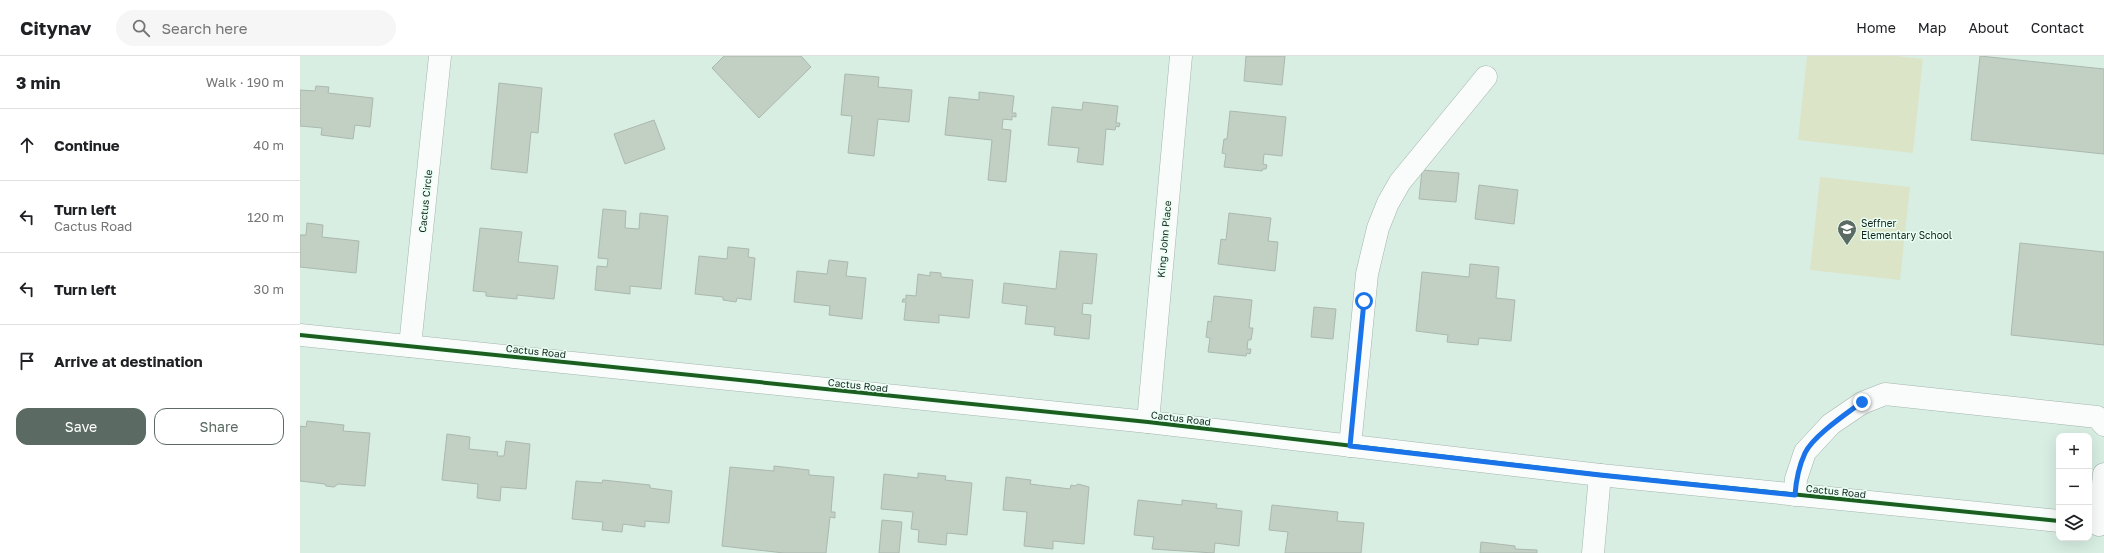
<!DOCTYPE html>
<meta charset="utf-8">
<style>
:root{--surface:#fff;--page:#f6f6f6;--text:#202124;--muted:#757577;--line:#e0e0e0;--accent:#5b6b64}
body{margin:0;font-family:"Golos Text",sans-serif;background:var(--page);color:var(--text)}
.controls{position:absolute;right:12px;bottom:12px;display:grid;overflow:hidden;border-radius:8px;box-shadow:0 4px 16px #0002}
.controls button{width:36px;height:36px;display:grid;place-items:center;padding:0;border:0;border-bottom:1px solid var(--line);background:var(--surface);color:var(--text);font:20px sans-serif}
.stop{position:absolute;width:12px;height:12px;margin:-9px;border:3px solid #1a73e8;border-radius:50%;background:#fff}
.stop.end{background:#1a73e8;border-color:#fff;box-shadow:0 1px 4px #0008}
.list{margin:0;padding:0;list-style:none}
h2{display:flex;justify-content:space-between;align-items:center;height:52px;margin:0;padding:0 16px;font-size:17px}
h2 small{font-size:13px;font-weight:400;color:var(--muted)}
.list li{display:grid;grid-template-columns:26px 1fr auto;gap:12px;align-items:center;box-sizing:border-box;height:72px;padding:0 16px;border-top:1px solid var(--line)}
.list b{display:block;font-size:15px;white-space:nowrap}
.list p{margin:0;font-size:13px;white-space:nowrap;color:var(--muted)}
.list em{font-size:13px;font-style:normal;color:var(--muted)}
.actions{display:flex;gap:8px;padding:12px 16px}
.actions a{flex:1;padding:9px 0;border:1px solid var(--accent);border-radius:12px;text-align:center;font-size:14px;color:var(--accent)}
.actions .main{background:var(--accent);color:#fff}
.icon{flex:none;width:22px;height:22px;fill:none;stroke:currentColor;stroke-width:2;stroke-linecap:round;stroke-linejoin:round}
.map{position:relative;flex:none;width:1804px;height:497px;overflow:hidden}
header{display:flex;align-items:center;gap:24px;box-sizing:border-box;height:56px;padding:0 20px;background:var(--surface);border-bottom:1px solid var(--line)}
header strong{font-size:19px}
nav{display:flex;gap:22px;margin-inline-start:auto;font-size:14px}
.search{width:280px;height:36px;background:var(--page);display:flex;align-items:center;gap:10px;box-sizing:border-box;padding:0 14px;border-radius:22px;color:var(--muted);font-size:15px}
main{display:flex}
aside{flex:1;background:var(--surface)}
.map>svg:first-child{display:block}
.green{fill:#dce4c8}
.building{fill:#c1d0c3;stroke:#abb8ae}
.lines{fill:none;stroke-linecap:round;stroke-linejoin:round}
.minor-casing{stroke:#a4b5ad;stroke-width:23}
.minor{stroke:#f9fcfb;stroke-width:22}
.cycleway-casing{stroke:#e9fff4;stroke-width:6}
.cycleway{stroke:#1b5e20;stroke-width:4}
.route{stroke:#1a73e8;stroke-width:5}
.labels{text-anchor:middle;dominant-baseline:central;stroke-width:3;stroke-linejoin:round;paint-order:stroke}
.street-label{font-size:10px;fill:#17251f;stroke:#e9fff4}
.poi-label{font-size:10px;fill:#17251f;stroke:#e9fff4;text-anchor:start}
</style>
<header>
<strong>Citynav</strong>
<div class="search"><svg class="icon" aria-label="search" viewBox="0 0 24 24"><circle cx="10" cy="10" r="6"/><path d="M15 15l6 6"/></svg>Search here</div>
<nav><a>Home</a><a>Map</a><a>About</a><a>Contact</a></nav>
</header>
<main>
<aside>
<h2>3 min<small>Walk · 190 m</small></h2>
<ul class="list">
<li><svg class="icon" aria-label="ahead" viewBox="0 0 24 24"><path d="M12 20V5M6 11l6-6 6 6"/></svg><div><b>Continue</b></div><em>40 m</em></li>
<li><svg class="icon" aria-label="left" viewBox="0 0 24 24"><path d="M17 20v-9H6M10 6l-5 5 5 5"/></svg><div><b>Turn left</b><p>Cactus Road</p></div><em>120 m</em></li>
<li><svg class="icon" aria-label="left" viewBox="0 0 24 24"><path d="M17 20v-9H6M10 6l-5 5 5 5"/></svg><div><b>Turn left</b></div><em>30 m</em></li>
<li><svg class="icon" aria-label="arrive" viewBox="0 0 24 24"><path d="M6 21V4h12l-3 4 3 4H6"/></svg><div><b>Arrive at destination</b></div></li>
</ul>
<div class="actions"><a class="main">Save</a><a>Share</a></div>
</aside>
<div class="map">
<svg width="1804" height="497" viewBox="0 0 1804 497">
<rect width="100%" height="100%" fill="#d8eee3"/>
<g class="green">
<polygon points="1507,0 1597,0 1623,3 1613,97 1498,84"/>
<polygon points="1520,121 1610,131 1600,224 1510,214"/>
</g>
<g class="building">
<polygon points="424,0 501,0 511,11 459,62 412,12"/>
<polygon points="946,0 985,0 982,29 944,25"/>
<polygon points="1680,0 1804,13 1804,98 1671,84"/>
<polygon points="545,18 579,21 578,31 612,34 609,66 578,63 574,100 548,97 552,60 541,59"/>
<polygon points="199,27 242,32 238,77 231,76 227,117 191,113"/>
<polygon points="16,30 29,31 28,37 73,42 70,71 55,69 53,83 21,79 22,72 0,70 0,34 15,35"/>
<polygon points="679,36 714,40 712,57 716,57 716,61 712,60 712,64 703,63 702,73 711,74 706,126 688,124 692,84 645,79 649,41 679,44"/>
<polygon points="783,46 818,50 816,67 820,67 819,71 816,70 815,74 806,73 803,109 777,106 779,92 748,89 752,51 782,54"/>
<polygon points="930,55 986,61 982,100 964,98 963,108 967,109 966,113 963,113 962,115 924,111 926,98 922,97 924,83 927,83"/>
<polygon points="354,64 365,93 325,108 314,78"/>
<polygon points="1122,114 1159,117 1156,146 1119,143"/>
<polygon points="1179,129 1218,134 1214,168 1175,163"/>
<polygon points="303,153 326,155 325,172 339,173 340,157 368,160 361,233 330,230 330,238 295,234 297,210 307,211 308,203 298,202"/>
<polygon points="929,157 971,162 968,185 978,186 975,215 918,208 921,183 926,184"/>
<polygon points="7,167 23,169 22,181 59,185 56,217 0,211 0,179 6,179"/>
<polygon points="180,172 222,176 218,206 258,210 254,243 217,239 217,243 186,240 186,236 173,235"/>
<polygon points="1720,187 1804,196 1804,289 1711,279"/>
<polygon points="428,191 449,193 448,201 455,202 451,244 437,242 436,246 423,244 423,241 395,238 399,200 427,203"/>
<polygon points="760,195 797,198 792,248 783,247 782,258 791,259 789,283 754,279 755,271 725,268 727,250 702,247 704,227 756,233"/>
<polygon points="529,204 548,206 546,220 566,222 562,263 529,259 530,250 494,246 497,215 527,218"/>
<polygon points="1170,208 1199,211 1196,242 1215,244 1211,285 1179,282 1178,289 1147,286 1148,279 1116,275 1122,216 1169,221"/>
<polygon points="630,216 641,217 641,221 673,224 669,262 639,259 639,267 604,264 606,246 602,246 603,243 606,243 606,239 616,240 618,218 630,220"/>
<polygon points="914,240 952,244 949,272 953,272 951,284 948,284 947,293 951,293 950,298 947,297 946,300 908,296 910,282 906,281 908,265 911,266"/>
<polygon points="1014,251 1036,253 1033,283 1011,281"/>
<polygon points="7,365 44,369 43,375 70,377 65,430 38,428 34,431 26,430 25,428 0,425 0,370 6,371"/>
<polygon points="147,378 170,381 169,393 198,396 197,400 204,400 206,385 230,388 226,433 201,431 200,445 177,442 178,428 142,424"/>
<polygon points="474,410 509,414 509,419 534,421 531,456 535,456 535,462 530,461 526,497 484,497 422,490 430,411 474,415"/>
<polygon points="618,417 646,420 645,424 672,427 667,479 647,477 646,489 618,486 619,474 611,473 613,456 581,453 584,418 618,422"/>
<polygon points="706,421 731,424 730,428 770,433 771,429 775,430 778,428 789,431 784,488 753,485 753,493 724,490 727,456 703,454"/>
<polygon points="303,424 350,429 350,432 372,435 369,467 345,465 345,471 323,468 322,476 302,474 303,466 272,463 276,425 302,427"/>
<polygon points="838,444 882,449 882,444 917,448 916,452 942,455 939,490 915,487 914,497 852,493 854,481 834,479"/>
<polygon points="972,449 1038,456 1037,465 1064,467 1061,497 985,497 988,476 969,474"/>
<polygon points="582,464 602,466 599,497 579,497"/>
<polygon points="1181,486 1215,490 1215,493 1237,494 1237,497 1180,497"/>
</g>
<g class="lines">
<g class="minor-casing">
<g id="minor">
<polyline points="0,279 848,366 1300,419 1759,465"/>
<polyline points="110,290 140,0"/>
<polyline points="848,366 881,0"/>
<polyline points="1050,390 1067,218 1078,172 1088,147 1100,126 1186,21"/>
<polyline points="1495,439 1496,423 1505,396 1531,368 1562,347 1585,338 1797,361 1804,369"/>
<polyline points="1799,469 1804,418"/>
<polyline points="1293,497 1300,419"/>
</g>
</g>
<use href="#minor" class="minor"/>
<g class="cycleway-casing">
<polyline id="cycleway" points="0,279 848,366 1300,419 1759,465"/>
</g>
<use href="#cycleway" class="cycleway"/>
</g>
<g class="lines">
<path class="route" d="M1064,245L1050,390L1300,419L1495,439C1496,425 1499,410 1505,397C1513,380 1546,358 1562,346"/>
</g>
<defs>
<g id="school-pin" transform="scale(1)"><path d="M0 17L-7.5 6A9.5 9.5 0 1 1 7.5 6Z" fill="#5b6b64" stroke="#e9fff4"/><path d="M0-5L7-2L0 1L-7-2ZM-4 1L0 2.5L4 1V4Q0 6-4 4Z" fill="#fff"/></g>
</defs>
<g fill-rule="evenodd">
<use href="#school-pin" x="1547" y="173"/>
</g>
<g class="labels">
<g class="street-label">
<text transform="translate(125 145) rotate(-84)">Cactus Circle</text>
<text transform="translate(864 183) rotate(-85)">King John Place</text>
<text transform="translate(236 295) rotate(6)">Cactus Road</text>
<text transform="translate(558 329) rotate(6)">Cactus Road</text>
<text transform="translate(881 362) rotate(7)">Cactus Road</text>
<text transform="translate(1536 435) rotate(6)">Cactus Road</text>
</g>
<g class="poi-label">
<text x="1561" y="167">Seffner<tspan x="1561" dy="12">Elementary School</tspan></text>
</g>
</g>
</svg>
<div class="controls">
<button>+</button>
<button>−</button>
<button><svg class="icon" aria-label="layers" viewBox="0 0 24 24"><path d="M12 4l9 5-9 5-9-5zM3 14l9 5 9-5"/></svg></button>
</div>
<div class="stop" style="left:1064px;top:245px"></div>
<div class="stop end" style="left:1562px;top:346px"></div>
</div>
</main>
